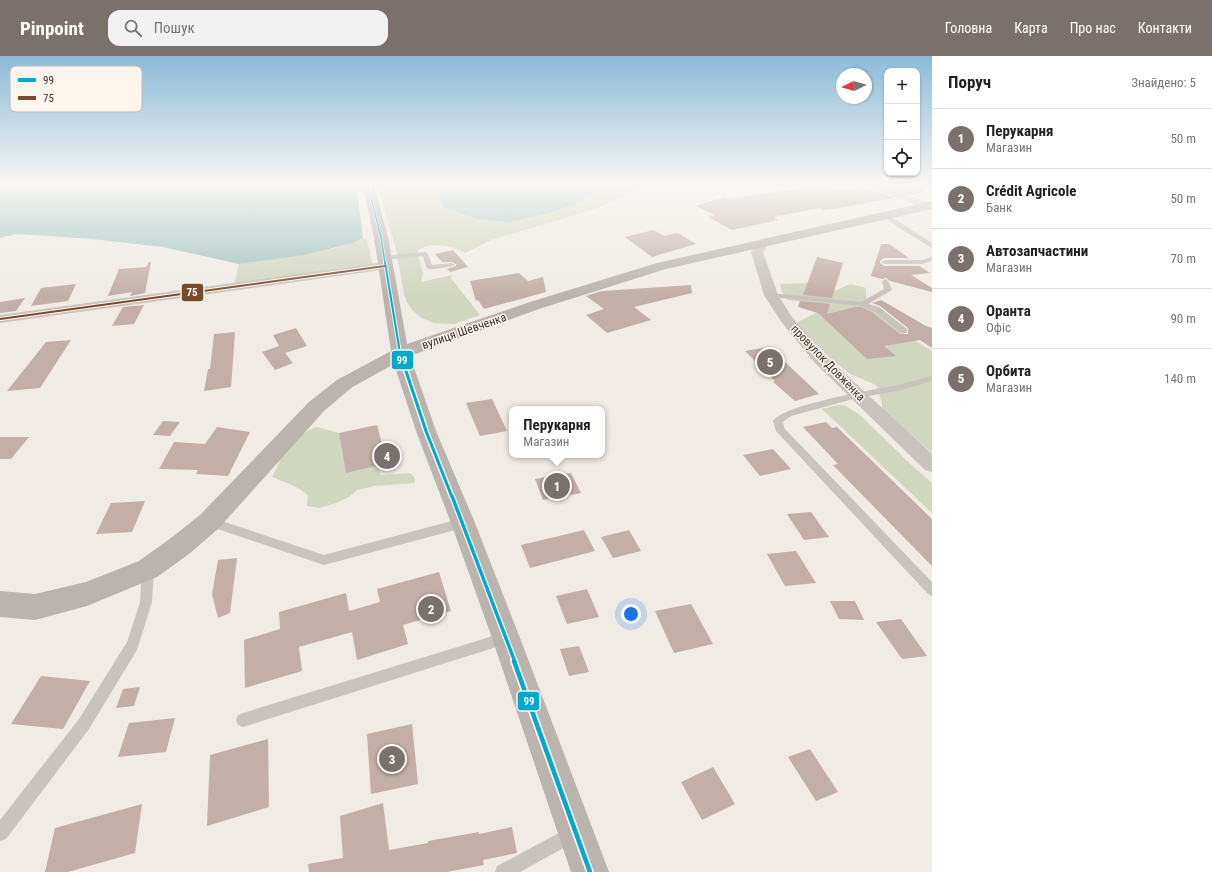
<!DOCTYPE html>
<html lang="uk">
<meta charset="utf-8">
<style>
:root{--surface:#fff;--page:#f2f2f2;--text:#202124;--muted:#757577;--line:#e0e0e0;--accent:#7a716c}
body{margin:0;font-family:"Roboto Condensed",sans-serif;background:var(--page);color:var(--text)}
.controls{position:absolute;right:12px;top:12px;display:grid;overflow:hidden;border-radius:8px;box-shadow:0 1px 3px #0004}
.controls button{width:36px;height:36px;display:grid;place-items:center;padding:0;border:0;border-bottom:1px solid var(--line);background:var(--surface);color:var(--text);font:20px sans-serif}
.compass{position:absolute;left:836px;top:12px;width:36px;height:36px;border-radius:50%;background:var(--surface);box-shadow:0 1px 3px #0004;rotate:264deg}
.you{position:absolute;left:631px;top:558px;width:14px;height:14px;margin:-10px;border:3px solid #fff;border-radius:50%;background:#1a73e8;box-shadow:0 0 0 6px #1a73e833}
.badge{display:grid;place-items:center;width:26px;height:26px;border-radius:50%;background:var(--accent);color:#fff;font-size:13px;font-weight:700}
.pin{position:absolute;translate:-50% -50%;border:2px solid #fff;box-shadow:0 1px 4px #0006}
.popup{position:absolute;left:509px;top:350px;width:96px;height:52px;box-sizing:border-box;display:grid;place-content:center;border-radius:8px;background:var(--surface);filter:drop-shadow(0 1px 3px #0005);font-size:13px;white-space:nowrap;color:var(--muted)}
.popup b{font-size:15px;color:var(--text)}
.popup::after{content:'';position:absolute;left:50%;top:100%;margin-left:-8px;border:8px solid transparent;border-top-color:var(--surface)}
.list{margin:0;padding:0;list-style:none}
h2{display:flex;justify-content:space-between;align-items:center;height:52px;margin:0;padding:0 16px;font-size:17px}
h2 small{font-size:13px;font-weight:400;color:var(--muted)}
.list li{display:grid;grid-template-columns:26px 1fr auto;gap:12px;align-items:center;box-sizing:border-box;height:60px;padding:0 16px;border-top:1px solid var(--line)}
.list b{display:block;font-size:15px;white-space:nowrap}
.list p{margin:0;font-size:13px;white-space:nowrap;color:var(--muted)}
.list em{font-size:13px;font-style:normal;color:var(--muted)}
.icon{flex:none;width:22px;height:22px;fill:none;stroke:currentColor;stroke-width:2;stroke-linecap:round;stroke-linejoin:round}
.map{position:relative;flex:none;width:932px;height:816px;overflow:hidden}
header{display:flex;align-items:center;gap:24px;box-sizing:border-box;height:56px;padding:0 20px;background:var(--accent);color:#fff}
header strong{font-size:19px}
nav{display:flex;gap:22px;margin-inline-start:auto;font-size:14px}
.search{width:280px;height:36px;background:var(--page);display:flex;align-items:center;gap:10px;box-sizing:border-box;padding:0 14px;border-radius:12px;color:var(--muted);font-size:15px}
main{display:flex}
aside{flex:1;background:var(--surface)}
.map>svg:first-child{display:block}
.green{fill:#d1d6bf}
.water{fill:#a1c2c1}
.building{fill:#c3afa7}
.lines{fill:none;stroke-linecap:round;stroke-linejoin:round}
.lane{fill:#c9c3be;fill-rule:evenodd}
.street{fill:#c9c3be;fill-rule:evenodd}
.secondary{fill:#bab3ae;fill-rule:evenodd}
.bus-1-far4-casing{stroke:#fbf5ee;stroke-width:3}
.bus-1-far3-casing{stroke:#fbf5ee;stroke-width:4}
.bus-1-far2-casing{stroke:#fbf5ee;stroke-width:6}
.bus-1-far1-casing{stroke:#fbf5ee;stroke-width:6}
.bus-1-casing{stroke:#fbf5ee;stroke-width:8}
.bus-2-casing{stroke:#fbf5ee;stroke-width:4}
.bus-1-far4{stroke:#00a9ce;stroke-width:1.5}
.bus-1-far3{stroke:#00a9ce;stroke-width:2}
.bus-1-far2{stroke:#00a9ce;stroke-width:3}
.bus-1-far1{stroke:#00a9ce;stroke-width:3.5}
.bus-1{stroke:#00a9ce;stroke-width:4.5}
.bus-2{stroke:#7a4b2a;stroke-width:2}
.labels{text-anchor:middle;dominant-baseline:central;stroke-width:3;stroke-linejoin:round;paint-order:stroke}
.street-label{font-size:12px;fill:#3b302b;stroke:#fbf5ee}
.key{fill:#fbf5ee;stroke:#c1bab4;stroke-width:1}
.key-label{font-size:11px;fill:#3b302b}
.line-badge{stroke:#fbf5ee;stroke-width:1.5}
.badge-label{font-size:11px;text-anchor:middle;font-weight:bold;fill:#fff}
</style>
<header>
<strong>Pinpoint</strong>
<div class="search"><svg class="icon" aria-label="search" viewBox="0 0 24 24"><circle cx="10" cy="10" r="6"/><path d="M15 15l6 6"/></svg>Пошук</div>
<nav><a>Головна</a><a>Карта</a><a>Про нас</a><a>Контакти</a></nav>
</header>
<main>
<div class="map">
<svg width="932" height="816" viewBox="0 0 932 816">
<rect width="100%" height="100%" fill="#f0ebe5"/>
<g class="green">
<path d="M377,126H442L440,138L553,156L579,146L611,126L647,127L616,144L595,153L491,184L465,197C451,190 431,185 417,195L423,218L421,226L452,219L451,222L480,259L454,268L434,267L422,262L413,255L407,246L404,238L396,194Z"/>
<path d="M363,182L367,184L373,210L234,229L239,208C281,202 324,199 363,182Z"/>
<path d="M807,227L835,235L850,228L866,232C866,235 866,241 867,244C874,262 915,284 932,295V397L882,353V347L876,329L850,318L831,303L796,267L820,255L813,247L788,244L782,236L780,228Z"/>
<polygon points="838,349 846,350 860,359 907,405 932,427 932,457 822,353"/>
<path d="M316,371L339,377L346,416L377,409L381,419L410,417L414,421L415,427L375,430L357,434L349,441L336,447L320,452L307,450L308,440C298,429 285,427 272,421C286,394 287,384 316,371Z"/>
</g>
<g class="water">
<polygon points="0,126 356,126 363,182 352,187 305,199 239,208 163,191 92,183 17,178 0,182"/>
<polygon points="442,126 611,126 579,146 553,156 508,166 478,163 443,151 440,138"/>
</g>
<g class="building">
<polygon points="911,126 923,126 925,136 911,139 884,129"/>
<polygon points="823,129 836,134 865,131 894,142 839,152 823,154 819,152 774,161 778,164 732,174 708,161 715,159 696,150 724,141 729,143"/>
<polygon points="654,174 664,180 678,177 696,188 652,201 625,181"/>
<polygon points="881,188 889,188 909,202 884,202 880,205 880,207 884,210 919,210 930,217 911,219 932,232 932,236 890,225 886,222 882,223 871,220"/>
<polygon points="453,194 468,211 450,216 447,213 456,210 456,208 452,206 442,206 435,198"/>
<polygon points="817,201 843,207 832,242 803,239"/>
<polygon points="149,206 151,206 145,237 130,240 132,236 108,240 119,213 146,211"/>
<polygon points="519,217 528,225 543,221 546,236 484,253 478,244 476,245 470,225"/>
<polygon points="76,228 68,245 31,250 41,232"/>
<polygon points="691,229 692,237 634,251 651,264 607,277 586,259 604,253 586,240 602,235"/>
<polygon points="25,242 16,255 0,257 0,246"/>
<polygon points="881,244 926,270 932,272 932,292 920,284 884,290 896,300 867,303 818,257 798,251 800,245 830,248 827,258 855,251 861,251 872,256 900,278 908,278 908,272 880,250 872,247"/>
<polygon points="144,249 134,268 112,270 123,251"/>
<polygon points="296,272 307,290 285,297 293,307 275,314 262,296 279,290 273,279"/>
<polygon points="235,276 231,331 204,335 208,313 210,313 214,278"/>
<polygon points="71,284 40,332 7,335 46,286"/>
<polygon points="769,291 819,338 795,345 773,326 775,325 745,295"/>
<polygon points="492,343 507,375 480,380 466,347"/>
<polygon points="163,365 180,366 170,380 153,379"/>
<polygon points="826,366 832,372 837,371 932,463 932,510 833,409 838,408 803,371"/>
<polygon points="377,369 387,407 346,417 339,377"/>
<polygon points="217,371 250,376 228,420 196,418 198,414 159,413 174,386 205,388"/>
<polygon points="0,381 29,381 11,403 0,403"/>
<polygon points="773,393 791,413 760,420 743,399"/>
<polygon points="571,417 581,437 543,444 535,423"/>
<polygon points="145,445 132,476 96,478 111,447"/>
<polygon points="811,456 829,481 804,484 787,458"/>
<polygon points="584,474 595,495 530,512 521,489"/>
<polygon points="629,474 641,495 613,502 601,481"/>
<polygon points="796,495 816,527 785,530 767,498"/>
<polygon points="237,502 230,557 218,562 212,538 218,504"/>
<polygon points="439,516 451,555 403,569 408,588 357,604 352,576 299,591 302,615 245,632 244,584 280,573 279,556 346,537 349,555 380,546 377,533"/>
<polygon points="587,533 599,561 567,568 556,540"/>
<polygon points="830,545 855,545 864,564 839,563"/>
<polygon points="691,548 713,588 674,597 655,555"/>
<polygon points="901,563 927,600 902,603 876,566"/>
<polygon points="579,590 589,616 569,620 560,593"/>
<polygon points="41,620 90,625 63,673 11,668"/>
<polygon points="140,631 134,650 116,652 123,633"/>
<polygon points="175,662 166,696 118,701 129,667"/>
<polygon points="412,668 418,728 371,738 367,678"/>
<polygon points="268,683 269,751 207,770 210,699"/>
<polygon points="810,693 838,736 816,745 788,701"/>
<polygon points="713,711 735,748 702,764 681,726"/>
<polygon points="383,747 389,794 428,787 428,785 479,776 479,778 512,771 517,797 483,804 484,809 447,816 309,816 308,808 343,802 340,760"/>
<polygon points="142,748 135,797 68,816 45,816 55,772"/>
</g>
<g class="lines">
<g class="lane">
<polygon points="883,158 887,158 932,187 932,192 896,170 883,160"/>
<path d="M425,196L428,198L432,209L452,207L455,209C452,211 432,214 428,213C425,211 424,203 423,200L384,204L381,202L384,200Z"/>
<polygon points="932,201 932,205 922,208 884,208 881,206 884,204 922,204"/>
<polygon points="885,223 888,225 892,234 868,248 879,251 907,273 907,277 901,277 873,255 861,250 771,241 767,239 771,237 861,246 884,233 882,225"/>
<path d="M930,320L932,321V325L897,335L857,342L791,360L783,366L784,372L932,526V540L928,538L776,375L773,365C785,348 874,334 897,329C908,327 919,323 930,320Z"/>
<polygon points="210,461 324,499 463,462 467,464 469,467 467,470 463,472 324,509 206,469 205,466 206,463"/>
<polygon points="148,508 152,509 154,513 152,546 137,594 89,673 6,783 0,785 0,764 79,663 127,586 140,546 142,513 144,509"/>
<polygon points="506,576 511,578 512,582 511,586 506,588 243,671 238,669 236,664 238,659 243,657"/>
<polygon points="572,770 578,772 580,778 578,784 520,816 495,816 497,810"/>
</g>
<g class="street">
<polygon points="860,126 873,126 932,148 932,152 924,152 862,128"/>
<polygon points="764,183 768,184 770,187 763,196 778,239 792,261 827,301 932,398 932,416 925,414 815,307 782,267 764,239 751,196 760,184"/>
<polygon points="385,206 389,207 391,210 389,213 0,267 0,259"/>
</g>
<polygon class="secondary" points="362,126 373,126 388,181 407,288 530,246 657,207 932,145 932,153 666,213 542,252 410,300 436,375 475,467 520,582 609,816 571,816 492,582 451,467 416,375 394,308 351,332 324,355 218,473 189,498 157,521 87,550 35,564 0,561 0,535 35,538 86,526 139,505 171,482 200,459 310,345 337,324 391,295 374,181"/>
<g class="bus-1-far4-casing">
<polyline id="bus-1-far4" points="367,126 381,181 385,207"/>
</g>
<g class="bus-1-far3-casing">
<polyline id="bus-1-far3" points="385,206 400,297 404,310"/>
</g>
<g class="bus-1-far2-casing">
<polyline id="bus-1-far2" points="404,309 426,375 452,441"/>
</g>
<g class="bus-1-far1-casing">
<polyline id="bus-1-far1" points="452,440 515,606"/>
</g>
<g class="bus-1-casing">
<polyline id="bus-1" points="514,605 590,816"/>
</g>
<g class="bus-2-casing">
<polyline id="bus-2" points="0,263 385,210"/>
</g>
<use href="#bus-1-far4" class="bus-1-far4"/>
<use href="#bus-1-far3" class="bus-1-far3"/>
<use href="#bus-1-far2" class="bus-1-far2"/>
<use href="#bus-1-far1" class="bus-1-far1"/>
<use href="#bus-1" class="bus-1"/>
<use href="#bus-2" class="bus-2"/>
</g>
<linearGradient id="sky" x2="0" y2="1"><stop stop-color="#8bbad8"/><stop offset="0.53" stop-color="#f8f6f3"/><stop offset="1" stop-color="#f8f6f3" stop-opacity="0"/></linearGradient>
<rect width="932" height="240" fill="url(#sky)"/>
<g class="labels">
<g class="street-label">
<text transform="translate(464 275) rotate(-19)">вулиця Шевченка</text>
<text transform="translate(828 307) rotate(46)">провулок Довженка</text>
</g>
</g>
<rect x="10" y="10" width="132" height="46" rx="6" class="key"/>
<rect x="18" y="22" width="18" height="4" fill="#00a9ce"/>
<rect x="18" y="40" width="18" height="4" fill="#7a4b2a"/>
<g class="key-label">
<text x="43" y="28">99</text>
<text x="43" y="46">75</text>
</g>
<g class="line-badge">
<rect x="181" y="227" width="23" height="19" rx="4" fill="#7a4b2a"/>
<rect x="391" y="294" width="23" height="20" rx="4" fill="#00a9ce"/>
<rect x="517" y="635" width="23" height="20" rx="4" fill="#00a9ce"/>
</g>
<g class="badge-label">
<text x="192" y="240">75</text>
<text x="402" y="308">99</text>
<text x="529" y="649">99</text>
</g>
</svg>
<div class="controls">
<button>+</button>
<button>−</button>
<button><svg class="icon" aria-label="locate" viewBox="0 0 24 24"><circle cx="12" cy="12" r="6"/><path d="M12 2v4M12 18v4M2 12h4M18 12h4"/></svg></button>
</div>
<svg class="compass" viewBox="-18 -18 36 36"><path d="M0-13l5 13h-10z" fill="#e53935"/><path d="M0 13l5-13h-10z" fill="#757577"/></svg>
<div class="you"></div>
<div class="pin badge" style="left:557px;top:430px">1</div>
<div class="popup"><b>Перукарня</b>Магазин</div>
<div class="pin badge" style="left:431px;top:553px">2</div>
<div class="pin badge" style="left:392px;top:703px">3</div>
<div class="pin badge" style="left:387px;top:400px">4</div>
<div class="pin badge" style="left:770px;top:306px">5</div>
</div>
<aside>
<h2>Поруч<small>Знайдено: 5</small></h2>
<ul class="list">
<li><span class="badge">1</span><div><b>Перукарня</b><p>Магазин</p></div><em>50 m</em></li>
<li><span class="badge">2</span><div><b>Crédit Agricole</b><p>Банк</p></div><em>50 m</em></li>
<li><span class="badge">3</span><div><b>Автозапчастини</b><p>Магазин</p></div><em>70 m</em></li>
<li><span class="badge">4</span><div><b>Оранта</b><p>Офіс</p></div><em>90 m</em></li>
<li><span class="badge">5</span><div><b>Орбита</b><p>Магазин</p></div><em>140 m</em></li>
</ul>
</aside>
</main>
